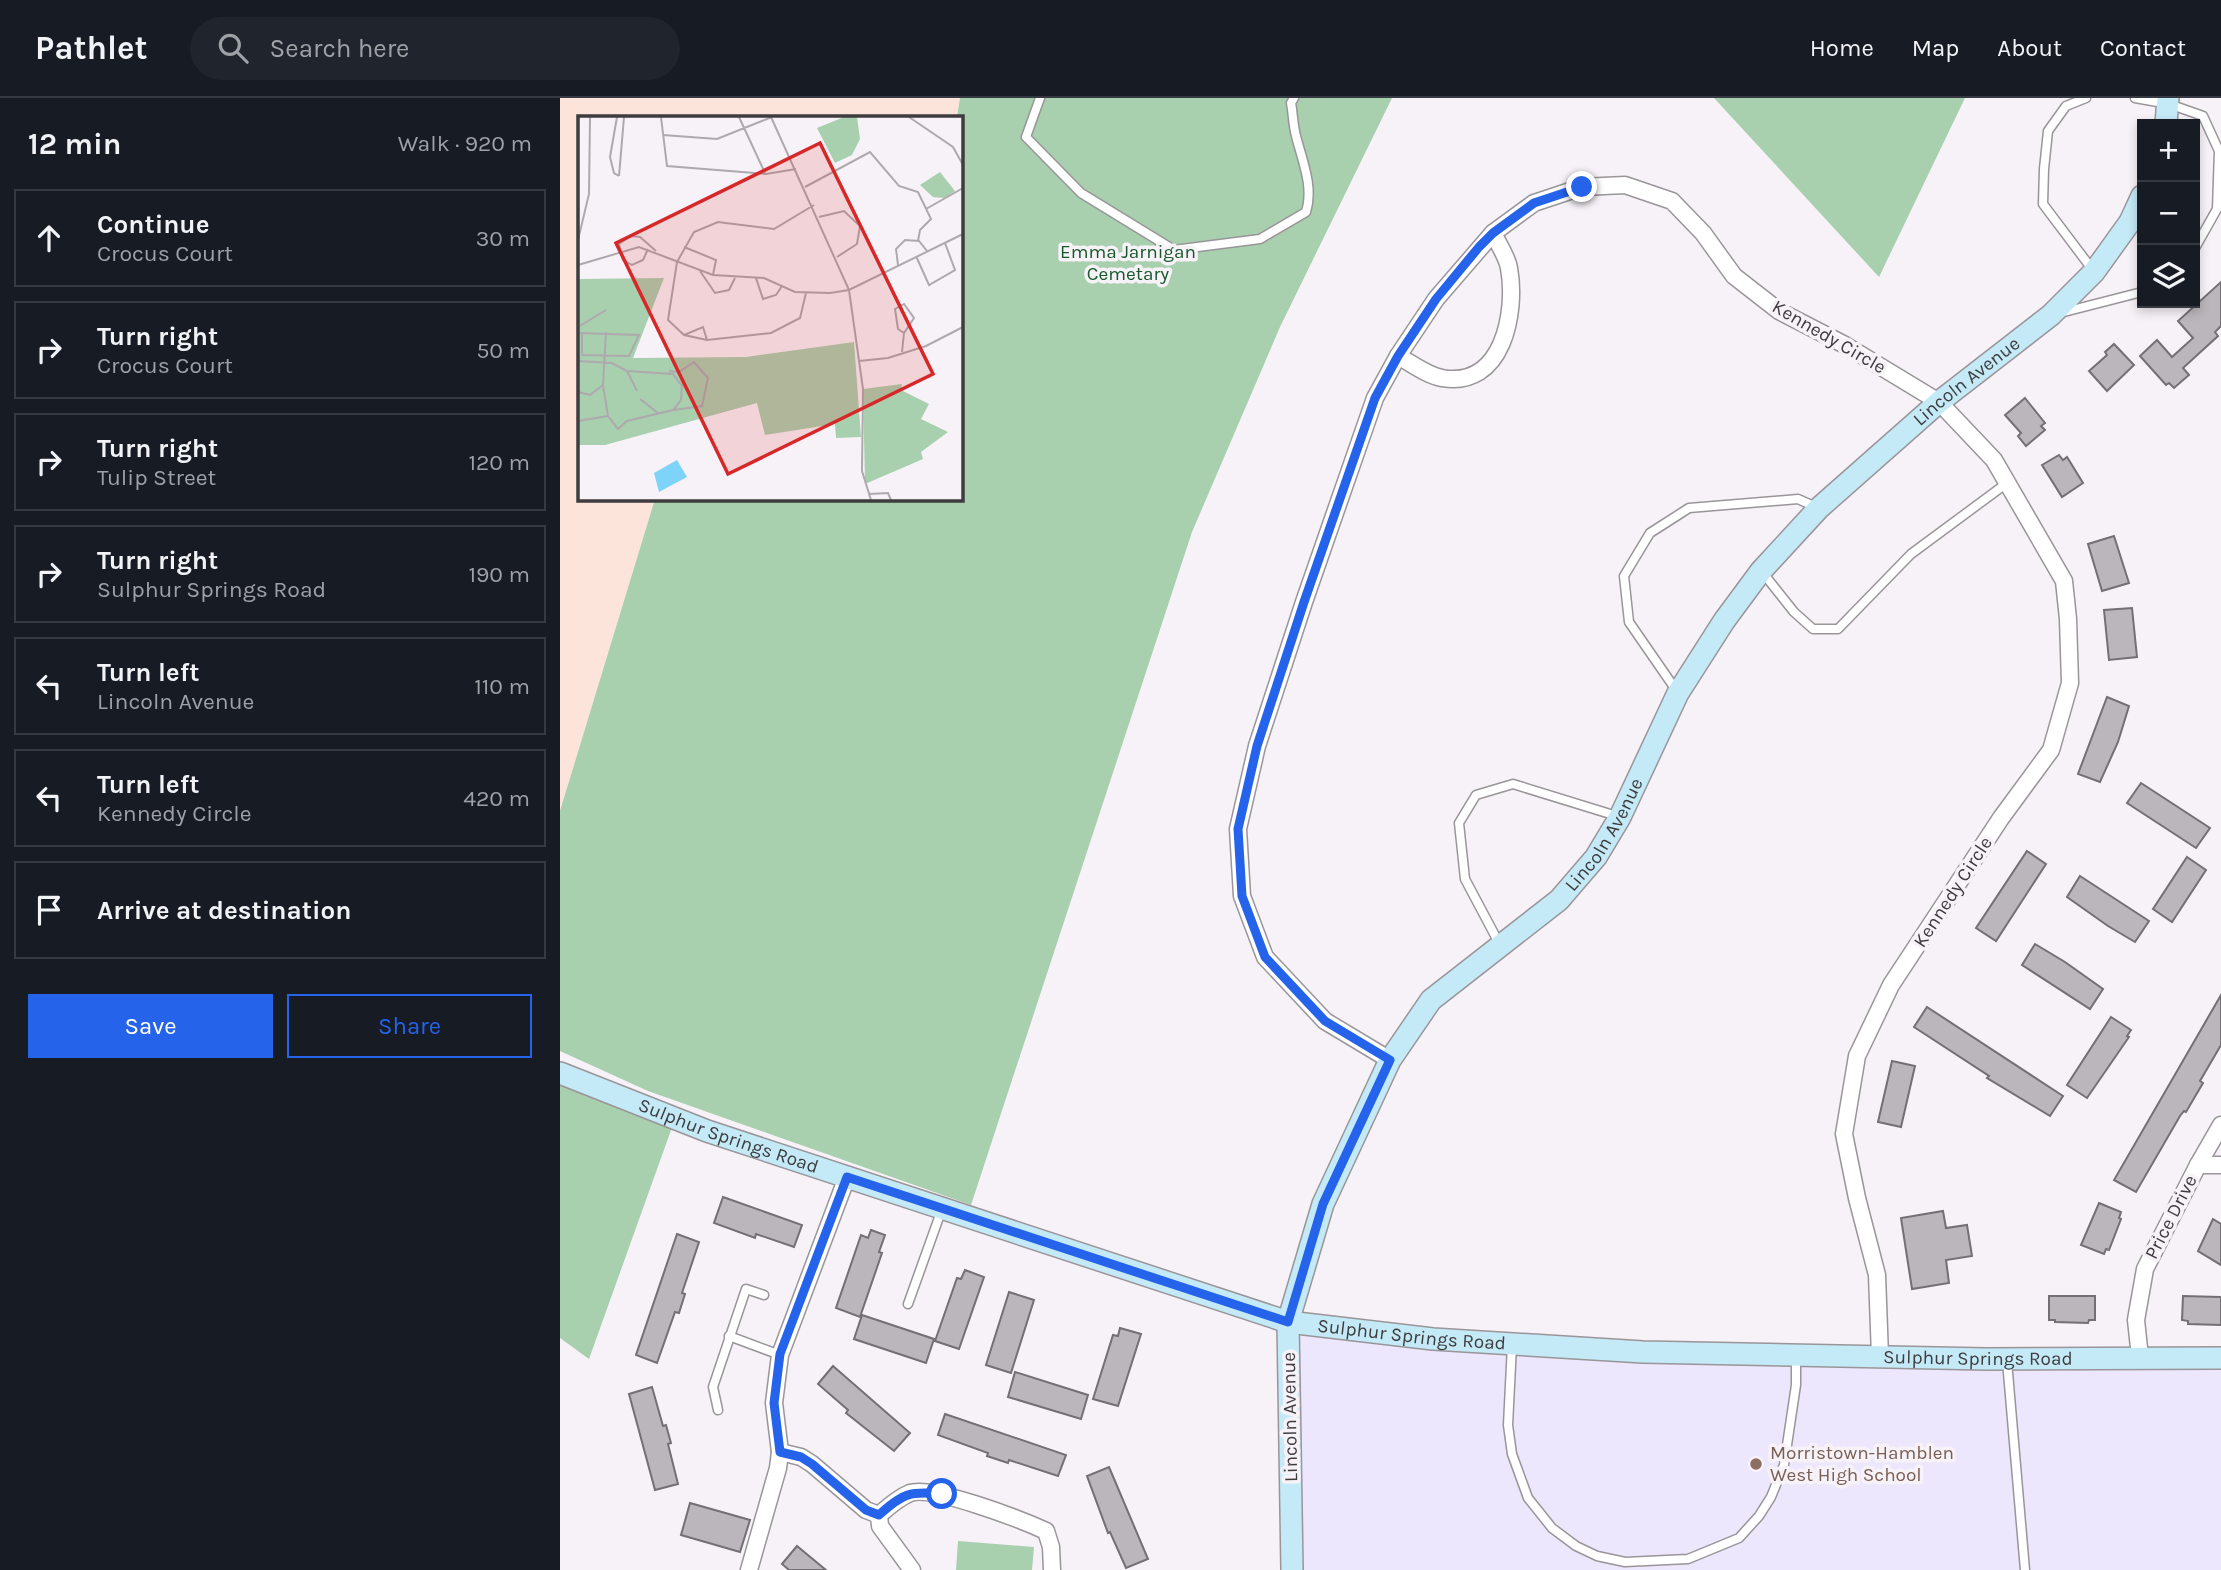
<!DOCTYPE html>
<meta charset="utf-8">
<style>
:root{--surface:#171b24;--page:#20242c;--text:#f1f3f6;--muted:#9ea1a6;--line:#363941;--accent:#2563eb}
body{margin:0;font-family:Karla,sans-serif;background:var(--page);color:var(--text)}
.controls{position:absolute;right:21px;top:21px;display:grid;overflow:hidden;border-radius:0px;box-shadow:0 4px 10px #0003}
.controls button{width:63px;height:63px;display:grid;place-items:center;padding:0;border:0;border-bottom:2px solid var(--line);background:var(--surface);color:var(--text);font:35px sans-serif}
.stop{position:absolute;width:21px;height:21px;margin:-16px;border:5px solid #2563eb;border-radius:50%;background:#fff}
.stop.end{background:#2563eb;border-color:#fff;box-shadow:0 2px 7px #0008}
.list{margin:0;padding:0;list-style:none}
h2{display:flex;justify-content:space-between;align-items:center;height:91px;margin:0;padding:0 28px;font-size:30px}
h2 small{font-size:23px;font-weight:400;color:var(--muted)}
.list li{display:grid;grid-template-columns:46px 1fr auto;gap:21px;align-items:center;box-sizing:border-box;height:98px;margin:0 14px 14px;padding:0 14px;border:2px solid var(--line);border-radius:0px}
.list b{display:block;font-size:26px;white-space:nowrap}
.list p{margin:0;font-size:23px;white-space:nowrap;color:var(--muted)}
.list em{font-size:23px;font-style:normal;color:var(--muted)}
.actions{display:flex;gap:14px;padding:21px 28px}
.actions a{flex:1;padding:16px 0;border:2px solid var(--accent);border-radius:0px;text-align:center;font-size:24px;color:var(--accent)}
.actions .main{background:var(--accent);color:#fff}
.icon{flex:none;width:38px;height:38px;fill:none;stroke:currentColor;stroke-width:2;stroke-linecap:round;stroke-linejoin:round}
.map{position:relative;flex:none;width:1661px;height:1472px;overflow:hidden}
header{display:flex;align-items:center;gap:42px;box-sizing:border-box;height:98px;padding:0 35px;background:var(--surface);border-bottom:2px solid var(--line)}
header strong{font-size:33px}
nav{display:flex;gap:38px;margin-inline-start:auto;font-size:24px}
.search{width:490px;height:63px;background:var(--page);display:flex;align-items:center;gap:18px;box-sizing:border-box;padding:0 24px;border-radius:38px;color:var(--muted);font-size:26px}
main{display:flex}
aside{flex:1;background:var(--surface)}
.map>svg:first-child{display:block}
.industrial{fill:#fde4db}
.education{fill:#ece7fc}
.green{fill:#a8cfae}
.building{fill:#bbb6bb;stroke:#736f73;stroke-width:2}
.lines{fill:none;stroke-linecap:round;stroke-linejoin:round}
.lane-casing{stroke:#999599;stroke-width:11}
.street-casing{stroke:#999599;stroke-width:19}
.secondary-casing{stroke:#999599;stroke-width:24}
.lane{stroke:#fff;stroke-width:8}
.street{stroke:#fff;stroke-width:16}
.secondary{stroke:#c4e9f7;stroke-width:21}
.route{stroke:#2563eb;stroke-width:9}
.education-dot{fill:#8d6e63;stroke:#f7f2f7;stroke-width:2.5}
.labels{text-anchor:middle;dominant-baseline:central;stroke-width:7;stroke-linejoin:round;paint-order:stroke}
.park-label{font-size:19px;fill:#15592a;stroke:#f7f2f7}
.street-label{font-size:19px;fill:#3e3c3e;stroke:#f7f2f7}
.education-label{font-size:19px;fill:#785e54;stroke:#f7f2f7;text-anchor:start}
.inset-road{fill:none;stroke:#ada9ad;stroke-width:2}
.view{fill:#d62828;fill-opacity:0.15;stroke:#d62828;stroke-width:3.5}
.inset-edge{fill:none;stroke:#3e3c3e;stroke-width:3.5}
</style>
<header>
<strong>Pathlet</strong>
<div class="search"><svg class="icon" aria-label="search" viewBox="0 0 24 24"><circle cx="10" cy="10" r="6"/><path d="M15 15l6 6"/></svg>Search here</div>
<nav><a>Home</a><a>Map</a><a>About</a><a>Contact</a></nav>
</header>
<main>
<aside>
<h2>12 min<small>Walk · 920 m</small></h2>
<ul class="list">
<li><svg class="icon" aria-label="ahead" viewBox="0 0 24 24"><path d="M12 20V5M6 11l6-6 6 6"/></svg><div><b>Continue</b><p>Crocus Court</p></div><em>30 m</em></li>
<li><svg class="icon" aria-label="right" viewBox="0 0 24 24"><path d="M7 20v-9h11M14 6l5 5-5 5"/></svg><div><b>Turn right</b><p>Crocus Court</p></div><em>50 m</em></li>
<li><svg class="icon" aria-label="right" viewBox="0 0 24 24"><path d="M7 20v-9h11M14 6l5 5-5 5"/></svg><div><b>Turn right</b><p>Tulip Street</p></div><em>120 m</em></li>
<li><svg class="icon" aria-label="right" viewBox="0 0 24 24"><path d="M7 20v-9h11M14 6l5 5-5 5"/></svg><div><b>Turn right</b><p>Sulphur Springs Road</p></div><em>190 m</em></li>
<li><svg class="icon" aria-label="left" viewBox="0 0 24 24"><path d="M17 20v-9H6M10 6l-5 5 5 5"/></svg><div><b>Turn left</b><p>Lincoln Avenue</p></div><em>110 m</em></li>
<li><svg class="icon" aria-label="left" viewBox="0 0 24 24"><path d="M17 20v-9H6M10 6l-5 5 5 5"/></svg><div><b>Turn left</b><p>Kennedy Circle</p></div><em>420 m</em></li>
<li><svg class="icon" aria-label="arrive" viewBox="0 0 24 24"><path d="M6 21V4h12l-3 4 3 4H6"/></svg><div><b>Arrive at destination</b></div></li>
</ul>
<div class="actions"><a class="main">Save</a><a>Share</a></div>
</aside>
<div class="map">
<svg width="1661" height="1472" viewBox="0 0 1661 1472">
<rect width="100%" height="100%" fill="#f7f2f7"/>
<polygon class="industrial" points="0,0 400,0 397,19 19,19 19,401 95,401 0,713"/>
<polygon class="education" points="728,1224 873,1241 1661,1260 1661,1472 732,1472"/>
<g class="green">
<polygon points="400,0 832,0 720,229 632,434 411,1107 88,993 0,953 0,713 95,401 401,401 401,19 397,19"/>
<polygon points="1154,0 1405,0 1319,179"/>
<polygon points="0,975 115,1021 29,1261 0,1240"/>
<polygon points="398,1443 474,1449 472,1472 396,1472"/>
</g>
<g class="building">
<polygon points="1661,184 1661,228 1655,234 1658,238 1623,270 1629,277 1614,290 1609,285 1606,287 1580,258 1597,242 1612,259 1633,240 1618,223"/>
<polygon points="1554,246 1574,267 1547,293 1529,273 1547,257 1545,254"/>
<polygon points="1465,300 1485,325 1481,328 1485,332 1466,348 1458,338 1461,335 1445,317"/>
<polygon points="1499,357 1503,362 1507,359 1523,385 1502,399 1482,367"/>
<polygon points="1554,438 1569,485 1542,493 1528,446"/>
<polygon points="1572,510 1577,559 1549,562 1544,512"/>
<polygon points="1547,599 1569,608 1558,644 1540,684 1518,676"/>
<polygon points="1581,685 1650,730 1636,750 1567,705"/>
<polygon points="1467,753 1486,766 1436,843 1416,830"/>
<polygon points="1627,759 1646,772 1612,824 1593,811"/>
<polygon points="1520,778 1589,823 1575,844 1548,828 1507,799"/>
<polygon points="1475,846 1505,864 1543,891 1530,911 1462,867"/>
<polygon points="1661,897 1661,947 1640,983 1643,985 1626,1014 1624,1013 1620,1018 1576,1094 1554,1082"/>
<polygon points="1367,909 1503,998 1490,1018 1427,980 1429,978 1354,929"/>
<polygon points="1551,919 1571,932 1567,938 1569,939 1527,1000 1507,987"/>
<polygon points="1332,963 1355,968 1341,1029 1318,1024"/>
<polygon points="163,1099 242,1127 234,1149 196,1136 195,1140 154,1125"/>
<polygon points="1539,1105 1561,1114 1559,1120 1561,1121 1549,1152 1546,1151 1544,1156 1521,1147"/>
<polygon points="1383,1113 1386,1130 1407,1127 1412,1158 1386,1162 1389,1185 1352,1191 1341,1120"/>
<polygon points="1653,1121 1661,1126 1661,1167 1638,1153"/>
<polygon points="311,1132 325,1137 319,1154 322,1155 300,1219 276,1210 301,1137 308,1140"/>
<polygon points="117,1136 139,1144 122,1195 125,1196 119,1215 115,1214 97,1265 76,1257"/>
<polygon points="405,1172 424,1179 399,1251 375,1243 397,1180 401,1181"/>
<polygon points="449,1194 474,1202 451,1275 426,1267"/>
<polygon points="1489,1198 1535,1198 1535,1222 1529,1222 1528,1225 1495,1224 1495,1222 1489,1222"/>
<polygon points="1623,1198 1661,1199 1661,1227 1628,1226 1628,1223 1622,1222"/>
<polygon points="302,1217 374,1241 366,1265 294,1241"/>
<polygon points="560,1230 581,1236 558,1308 533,1301 553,1237 558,1238"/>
<polygon points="273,1268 350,1335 334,1353 286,1315 288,1312 258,1286"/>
<polygon points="455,1274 528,1297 521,1321 448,1299"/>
<polygon points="92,1289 103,1328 106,1327 111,1345 108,1346 118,1386 95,1392 69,1296"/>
<polygon points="385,1316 506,1357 498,1378 449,1362 448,1365 427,1358 428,1355 378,1337"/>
<polygon points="549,1369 588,1461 566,1470 550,1434 548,1435 527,1378"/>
<polygon points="130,1405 190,1422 180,1454 121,1437"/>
<polygon points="237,1448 266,1472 229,1472 222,1466"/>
</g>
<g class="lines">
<g class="lane-casing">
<g id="lane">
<path d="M480,0L466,39L521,95L614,152L700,141L746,114C754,89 742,62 736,38C733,27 733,15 731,5L734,0"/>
<polyline points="1526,0 1506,8 1488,33 1484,71 1483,106 1532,171"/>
<polyline points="1575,0 1609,6 1643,18 1659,53 1657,111 1635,150"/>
<polyline points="1504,214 1582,194"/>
<polyline points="1203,475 1234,514 1253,531 1278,531 1351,456 1447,385"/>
<polyline points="1116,592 1069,524 1064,478 1090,435 1129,410 1238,401 1256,409"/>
<polyline points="939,845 905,781 899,725 916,697 953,686 1060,719"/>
<polyline points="348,1206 382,1111"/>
<polyline points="169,1238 220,1257"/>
<polyline points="952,1247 948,1327 952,1356 968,1400 992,1430 1016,1448 1037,1458 1065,1464 1128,1461 1179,1440 1199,1418 1211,1399 1224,1367 1236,1287 1236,1258"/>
<polyline points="1447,1263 1465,1472"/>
<polyline points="158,1312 153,1289 186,1191 204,1197"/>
</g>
</g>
<g class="street-casing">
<g id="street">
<path d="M838,258C851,265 868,278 882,280C943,291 957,214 949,170C947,158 938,146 933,135"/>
<polyline points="830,962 765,923 705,859 682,798 678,731 697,648 744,504 815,300 838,258 876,201 933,135 974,105 1022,89 1065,87 1112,103 1143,135 1174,178 1219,213 1285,247 1379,304 1434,362 1504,483 1508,521 1510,585 1491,652 1441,720 1331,887 1297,958 1284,1036 1297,1100 1317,1177 1320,1258"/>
<polyline points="1638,1067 1661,1067"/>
<polyline points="1580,1259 1576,1222 1585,1171 1638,1067 1661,1027"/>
<polyline points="220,1354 241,1359 252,1366 306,1412 319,1417"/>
<path d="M319,1417C328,1409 338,1400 350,1395C372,1387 462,1422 486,1433L491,1449L492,1472"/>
<polyline points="319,1417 320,1428 352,1472"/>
<polyline points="189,1472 218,1370 220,1354 214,1305 220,1257 287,1079"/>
</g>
</g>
<g class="secondary-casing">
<g id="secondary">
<polyline points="1606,26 1608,0"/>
<path id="s1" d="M0,975L147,1033L728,1224L873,1241L1083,1254L1426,1261L1661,1260"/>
<path id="s2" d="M732,1472L728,1224L763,1106L830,962L871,902L999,802L1036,759L1060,719L1118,595L1164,523L1201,473L1259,410L1379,304L1491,217L1534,174L1570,124L1582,98"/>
</g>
</g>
<use href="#lane" class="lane"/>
<use href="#street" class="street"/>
<use href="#secondary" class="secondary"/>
</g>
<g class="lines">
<path class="route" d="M382,1396C350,1393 343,1395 319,1417L306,1412L252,1366L241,1359L220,1354L214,1305L220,1256L287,1079L728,1224L763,1106L830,962L765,923L705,859L682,798L678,731L697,648L744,504L815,300L838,258L876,201L919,149L933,135L974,105L1022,89"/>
</g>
<circle class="education-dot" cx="1196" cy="1366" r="7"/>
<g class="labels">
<g class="park-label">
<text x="568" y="154">Emma Jarnigan<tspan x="568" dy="22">Cemetary</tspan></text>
</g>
<g class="street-label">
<text transform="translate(1269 239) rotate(30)">Kennedy Circle</text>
<text stroke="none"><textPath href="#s2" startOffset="1433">Lincoln Avenue</textPath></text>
<text stroke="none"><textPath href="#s2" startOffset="845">Lincoln Avenue</textPath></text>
<text transform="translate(1393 794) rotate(-57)">Kennedy Circle</text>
<text stroke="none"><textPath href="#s1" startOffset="180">Sulphur Springs Road</textPath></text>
<text transform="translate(1611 1119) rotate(-63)">Price Drive</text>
<text stroke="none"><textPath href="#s1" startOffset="894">Sulphur Springs Road</textPath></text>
<text stroke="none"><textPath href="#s1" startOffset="1461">Sulphur Springs Road</textPath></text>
<text transform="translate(730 1319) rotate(-91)">Lincoln Avenue</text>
</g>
<g class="education-label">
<text x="1210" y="1355">Morristown-Hamblen<tspan x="1210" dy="22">West High School</tspan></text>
</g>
</g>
<g transform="translate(18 18)">
<rect width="385" height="385" fill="#f7f2f7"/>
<path d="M266,1H279L282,23L274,39L257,47L239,12ZM362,56L377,75L367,82L355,81L342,69ZM86,162L55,242L168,241L276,226L283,321L258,322L257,308L187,319L179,287L27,329H0V163ZM324,268L323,274L351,288L343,303L370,316L343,336L345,343L287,368L285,273Z" fill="#a8cfae"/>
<path d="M99,344L109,361L81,376L76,357Z" fill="#7ed3f8"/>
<path class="inset-road" d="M39,1L32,41L36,57L41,60M83,1L89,50L188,58L218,53M161,1L187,57M193,1L271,174L285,273L284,355L293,384M331,1L375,31L385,49M85,19L139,23L194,1M41,60L46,1M227,71L292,36L321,70L340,76L353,103L342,114L340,125M348,93L385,72M241,101L266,95L282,110L279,128L259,141M0,124L11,78L12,1M106,131L138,144L135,159M70,133L65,144L54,149L45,144L41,128L53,120L62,121L78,135M338,140L351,169L377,154L367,127M0,149L61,131L135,159L186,162L217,176L252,177L271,174L385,118M320,149L318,133L327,124L341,125L349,135M122,155L137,177L151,174L157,162M178,162L185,183L198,179L204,170M228,177L222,202L193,217L129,224L106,219L90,204L99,146L116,116L140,106L196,113L236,89M0,211L28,194M0,217L61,219L51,240L4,239V217M106,219L125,211L129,224M324,236L326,217L336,202L326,188L317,193L320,213L326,217M0,245L34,247L49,255L59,275M281,245L310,242L348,230L385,211M91,255L101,256L116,246L130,262L124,290L96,294M25,269L30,300L40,313L49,305L95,294L103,284L104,270L95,258L49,255M0,276L12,279L25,269L28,216M62,283L80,297M0,305L30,300M291,378L310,377L313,384"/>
<path class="view" d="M242,27L355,258L150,358L38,127Z"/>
<rect width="385" height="385" class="inset-edge"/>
</g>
</svg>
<div class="controls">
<button>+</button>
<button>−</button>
<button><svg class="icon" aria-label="layers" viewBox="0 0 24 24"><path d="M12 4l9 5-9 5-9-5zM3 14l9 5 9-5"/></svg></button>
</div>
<div class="stop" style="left:382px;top:1396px"></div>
<div class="stop end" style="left:1022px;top:89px"></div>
</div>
</main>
